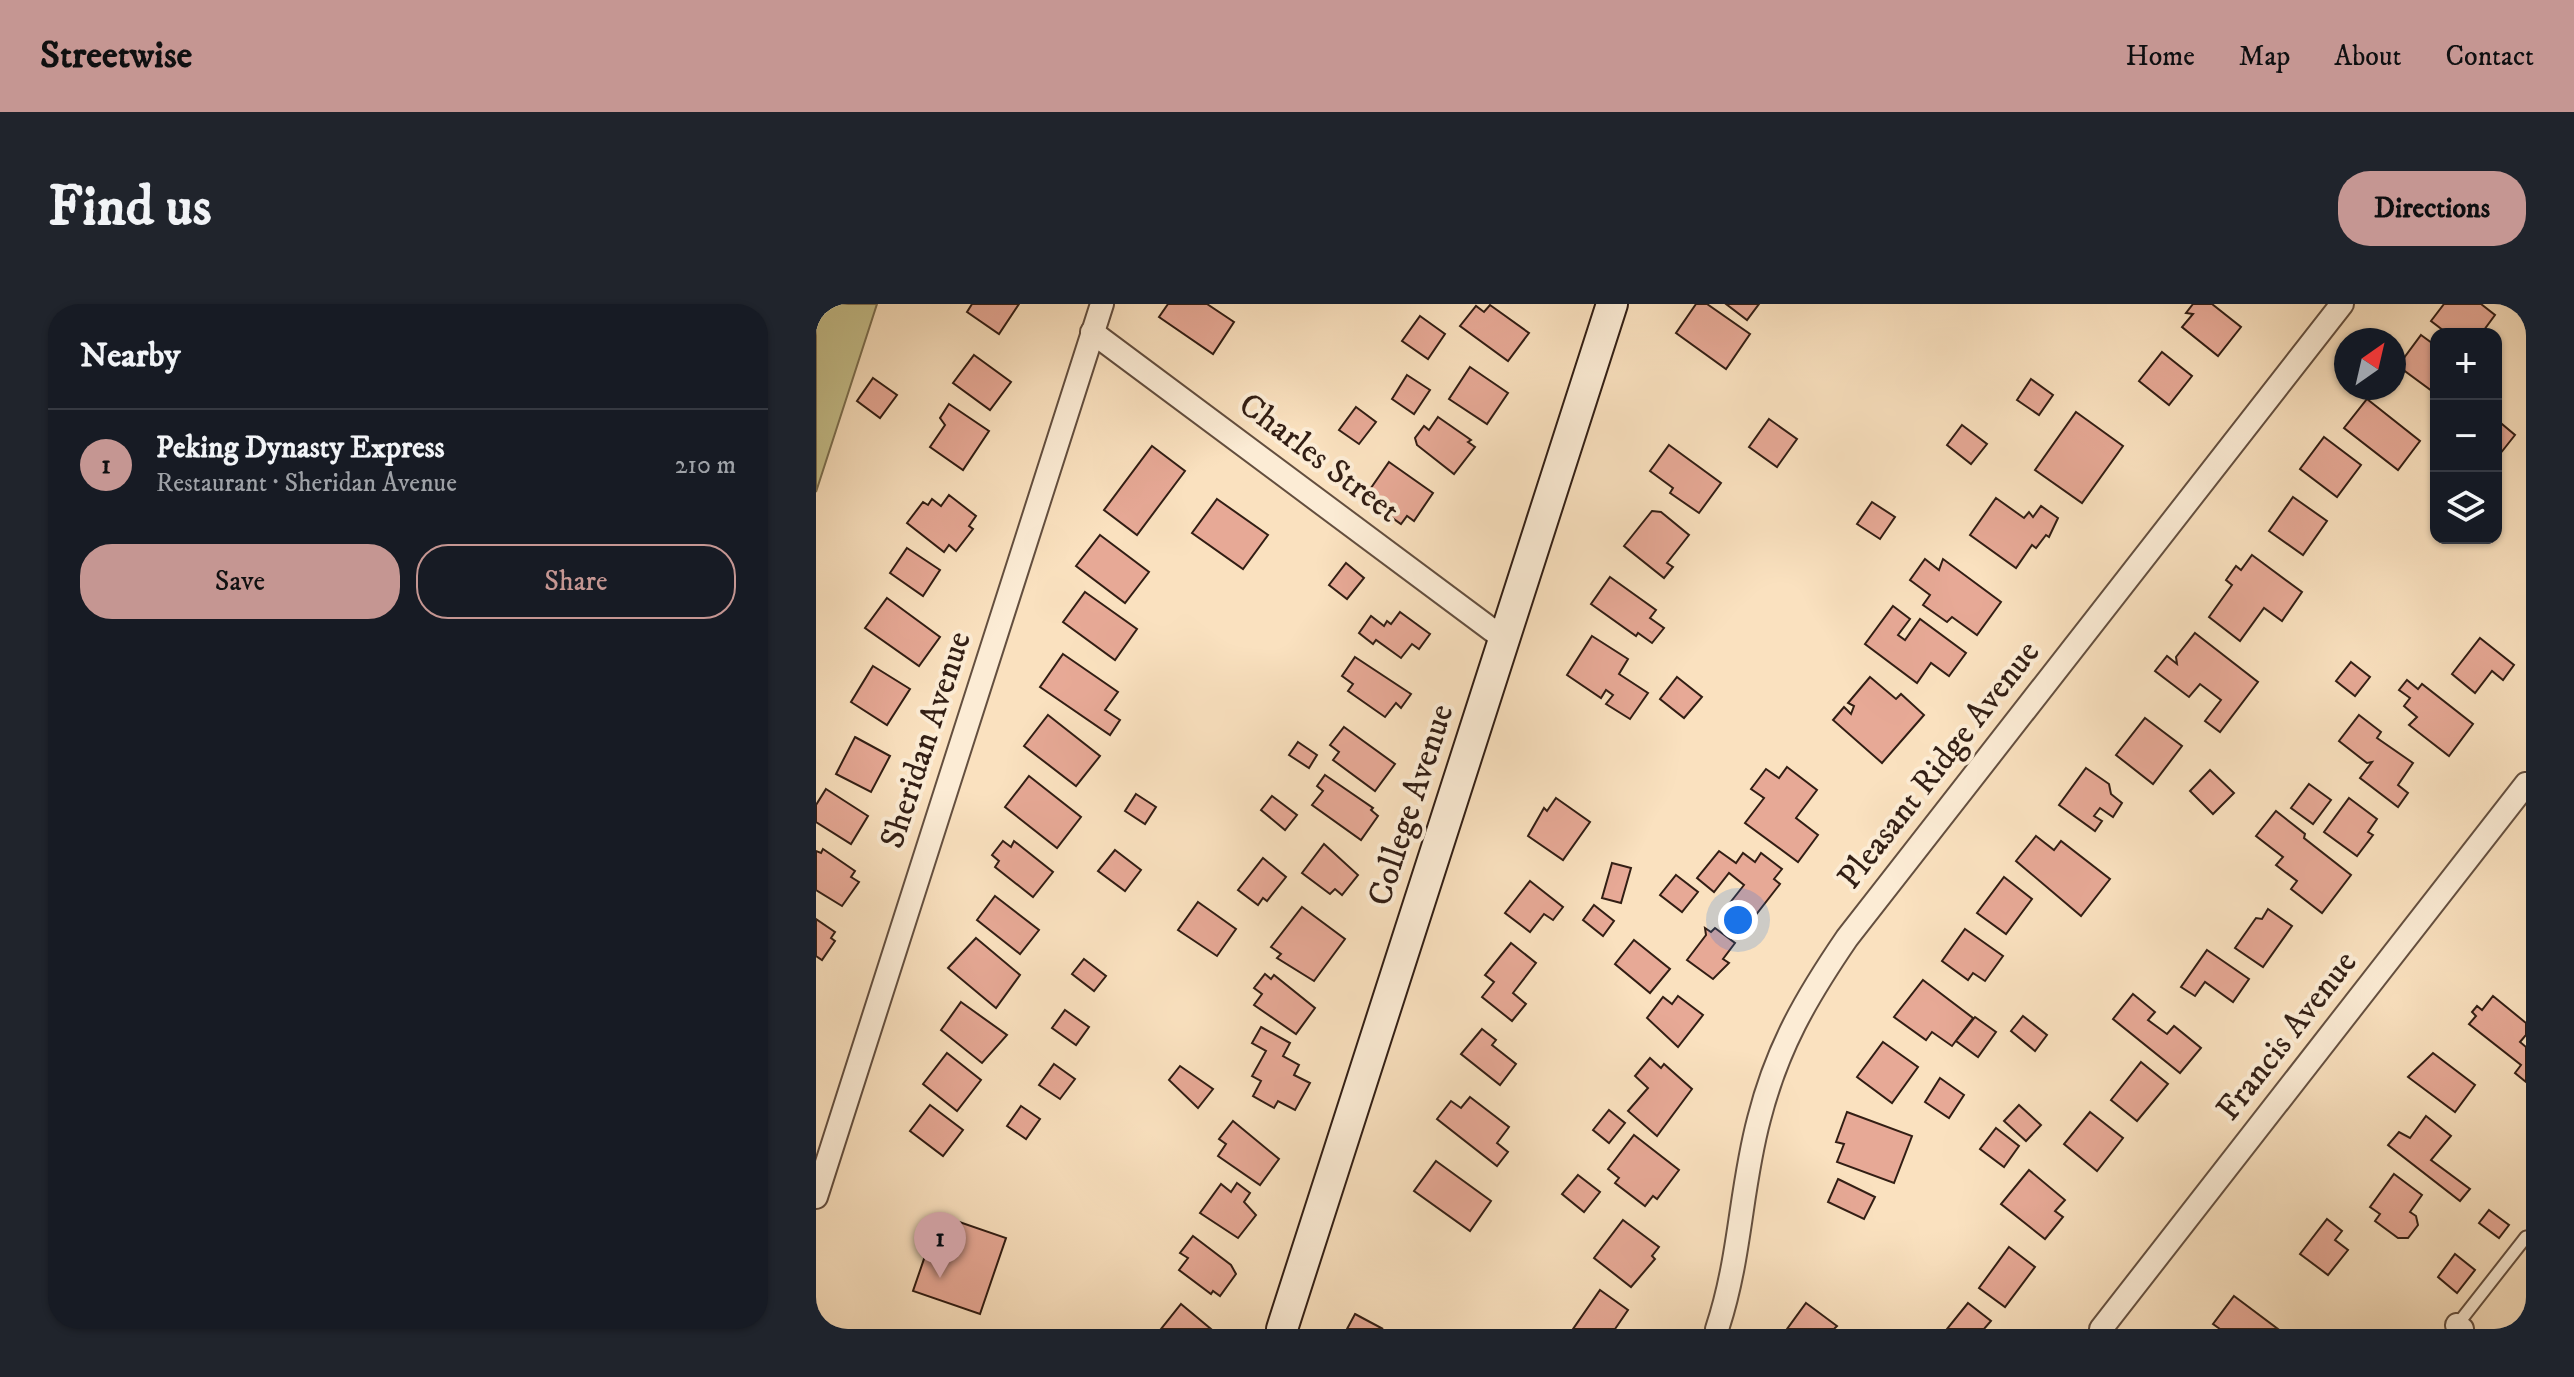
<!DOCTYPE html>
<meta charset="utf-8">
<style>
:root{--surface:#171b24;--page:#20242c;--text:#f1f3f6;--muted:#9ea1a6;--line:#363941;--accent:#c59692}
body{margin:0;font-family:"IM FELL DW Pica",serif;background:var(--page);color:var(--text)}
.controls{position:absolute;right:24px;top:24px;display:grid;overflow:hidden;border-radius:16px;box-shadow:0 2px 6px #0004}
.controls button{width:72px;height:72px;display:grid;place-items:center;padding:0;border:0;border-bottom:2px solid var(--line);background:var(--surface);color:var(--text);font:40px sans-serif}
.compass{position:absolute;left:1518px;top:24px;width:72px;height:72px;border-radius:50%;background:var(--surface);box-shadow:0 2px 6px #0004;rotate:34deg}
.you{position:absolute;left:922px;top:616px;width:28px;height:28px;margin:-20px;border:6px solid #fff;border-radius:50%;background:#1a73e8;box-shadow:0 0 0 12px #1a73e833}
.badge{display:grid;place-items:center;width:52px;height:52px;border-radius:50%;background:var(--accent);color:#111;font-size:26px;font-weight:700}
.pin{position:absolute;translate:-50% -66px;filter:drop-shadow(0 2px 4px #0008)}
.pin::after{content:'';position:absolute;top:42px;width:28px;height:24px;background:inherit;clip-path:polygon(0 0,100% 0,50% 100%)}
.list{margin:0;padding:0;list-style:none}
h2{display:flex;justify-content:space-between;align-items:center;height:104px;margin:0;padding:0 32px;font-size:34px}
h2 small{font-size:26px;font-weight:400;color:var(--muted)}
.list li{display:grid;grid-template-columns:52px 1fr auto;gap:24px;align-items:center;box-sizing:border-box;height:112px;padding:0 32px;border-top:2px solid var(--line)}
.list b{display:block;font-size:30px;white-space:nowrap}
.list p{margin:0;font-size:26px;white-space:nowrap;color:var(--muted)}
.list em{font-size:26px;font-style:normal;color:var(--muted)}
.actions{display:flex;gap:16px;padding:24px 32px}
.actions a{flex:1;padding:18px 0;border:2px solid var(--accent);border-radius:32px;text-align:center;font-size:28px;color:var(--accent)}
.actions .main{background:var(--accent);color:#111}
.icon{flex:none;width:44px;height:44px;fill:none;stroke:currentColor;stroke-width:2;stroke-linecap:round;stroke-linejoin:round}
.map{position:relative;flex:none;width:1710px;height:1025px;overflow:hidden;border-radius:32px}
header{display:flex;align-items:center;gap:48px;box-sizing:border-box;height:112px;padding:0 40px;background:var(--accent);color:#111}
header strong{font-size:38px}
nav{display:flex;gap:44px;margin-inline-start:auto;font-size:28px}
.intro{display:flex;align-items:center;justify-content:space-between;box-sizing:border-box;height:192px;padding:0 48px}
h1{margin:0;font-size:56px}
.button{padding:20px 36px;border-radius:32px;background:var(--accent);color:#111;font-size:28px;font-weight:700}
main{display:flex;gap:48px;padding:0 48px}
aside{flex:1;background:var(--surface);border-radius:32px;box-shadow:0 2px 6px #0004}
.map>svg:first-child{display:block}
.green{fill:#c6c08c;stroke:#7c6f50;stroke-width:2}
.building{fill:#e7a996;stroke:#321e14;stroke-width:2}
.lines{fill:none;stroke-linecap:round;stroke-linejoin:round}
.service-casing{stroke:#644f3f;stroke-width:15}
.minor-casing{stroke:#644f3f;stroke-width:26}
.secondary-casing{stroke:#321e14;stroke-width:34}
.service{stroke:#fcecd5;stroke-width:11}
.minor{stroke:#fcecd5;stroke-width:22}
.secondary{stroke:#fcecd5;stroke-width:30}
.labels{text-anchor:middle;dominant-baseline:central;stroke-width:8;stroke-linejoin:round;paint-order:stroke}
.street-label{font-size:34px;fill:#321e14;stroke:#fcecd5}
</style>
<header>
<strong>Streetwise</strong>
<nav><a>Home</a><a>Map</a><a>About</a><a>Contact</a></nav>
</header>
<div class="intro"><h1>Find us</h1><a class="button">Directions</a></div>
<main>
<aside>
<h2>Nearby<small></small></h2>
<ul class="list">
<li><span class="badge">1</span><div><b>Peking Dynasty Express</b><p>Restaurant · Sheridan Avenue</p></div><em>210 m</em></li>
</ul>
<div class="actions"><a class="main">Save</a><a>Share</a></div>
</aside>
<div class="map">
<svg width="1710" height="1025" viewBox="0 0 1710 1025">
<rect width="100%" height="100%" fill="#fae1bf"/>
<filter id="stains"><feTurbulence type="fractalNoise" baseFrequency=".0025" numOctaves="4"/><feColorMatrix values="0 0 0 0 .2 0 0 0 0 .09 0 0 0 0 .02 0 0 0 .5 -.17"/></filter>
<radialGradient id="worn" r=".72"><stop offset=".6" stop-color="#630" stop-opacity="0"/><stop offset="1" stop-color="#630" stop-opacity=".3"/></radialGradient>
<polygon class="green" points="0,0 61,0 0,188"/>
<g class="building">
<polygon points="156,0 203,0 183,30 151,8"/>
<polygon points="352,0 391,0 418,18 397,50 343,13"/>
<polygon points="880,0 891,0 934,30 910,65 860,29"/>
<polygon points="910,0 943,0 931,16"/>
<polygon points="1377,0 1396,0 1425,23 1402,52 1366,23 1377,10 1370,9"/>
<polygon points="1628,0 1665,0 1679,11 1665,30 1632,30 1615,17"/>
<polygon points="674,1 713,29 692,57 644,22 660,2 668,8"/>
<polygon points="604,12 629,30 612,55 586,37"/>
<polygon points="1605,31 1620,42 1620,90 1582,62"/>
<polygon points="1346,48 1376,72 1353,101 1323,77"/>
<polygon points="158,51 195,78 174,106 137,79"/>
<polygon points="654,63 692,89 671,120 633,95"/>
<polygon points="591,71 614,86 598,110 576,95"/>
<polygon points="57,74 81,91 64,114 41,97"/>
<polygon points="1215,75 1237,91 1223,111 1201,96"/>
<polygon points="1551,95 1604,137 1582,166 1528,124"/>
<polygon points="133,100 173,127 147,166 114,143 129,121 124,114"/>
<polygon points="540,103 560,118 543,140 523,126"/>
<polygon points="1260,108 1307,142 1266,199 1219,166"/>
<polygon points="622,113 655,136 652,138 659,143 638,170 601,141 599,134 608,122 613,126"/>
<polygon points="953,115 981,135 961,163 933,143"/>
<polygon points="1680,115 1699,131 1680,155"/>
<polygon points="1146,121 1171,140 1155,160 1131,141"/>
<polygon points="1508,133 1545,161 1521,193 1484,165"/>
<polygon points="853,141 905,179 883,209 854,189 857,184 834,167"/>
<polygon points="336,142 369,167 321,231 288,206"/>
<polygon points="573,158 617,189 598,217 591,212 585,220 548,194"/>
<polygon points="133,191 160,212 153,222 157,225 140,247 133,241 128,248 91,219 107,198 112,201 116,195 125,202"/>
<polygon points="1477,193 1511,217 1487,251 1453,227"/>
<polygon points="1180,194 1208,214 1213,208 1217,213 1225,202 1242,214 1233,233 1230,231 1220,244 1216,241 1200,264 1154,231"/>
<polygon points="401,195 452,231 427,265 376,229"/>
<polygon points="1056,198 1079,213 1064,235 1041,220"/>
<polygon points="836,207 845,208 873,231 851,259 857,263 848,274 808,242"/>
<polygon points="284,231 333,268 309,299 260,262"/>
<polygon points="91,244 124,266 107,292 74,269"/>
<polygon points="1436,251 1486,288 1466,317 1448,304 1424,337 1393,313 1416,281 1410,276 1420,262 1425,266"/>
<polygon points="1109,255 1123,266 1127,255 1185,298 1161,331 1136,313 1131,318 1107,301 1114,291 1094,276"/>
<polygon points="530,259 548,274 531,295 513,281"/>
<polygon points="794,273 840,306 834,314 848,324 836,339 822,329 820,332 775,300"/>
<polygon points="269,288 321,325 299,356 247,318"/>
<polygon points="71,294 124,333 103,362 49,324"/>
<polygon points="1077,302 1094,315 1082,331 1089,336 1104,315 1150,349 1133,372 1115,359 1101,379 1049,340"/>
<polygon points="584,308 614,330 603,345 596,340 585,354 560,336 557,340 543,329 555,312 568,322 571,317 575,320"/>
<polygon points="1379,329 1442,378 1404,428 1389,417 1405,396 1384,380 1373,393 1339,367 1351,352 1361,360 1360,353"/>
<polygon points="776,332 812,355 803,370 832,389 814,415 790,400 797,391 790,386 785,394 751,371"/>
<polygon points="1664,334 1698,361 1687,376 1676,367 1659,389 1636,370"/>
<polygon points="247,350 302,388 289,406 304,416 294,431 224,383"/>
<polygon points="539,353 595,390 585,404 580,399 569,413 532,387 537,380 526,372"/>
<polygon points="1535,358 1554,373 1539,392 1520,377"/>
<polygon points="57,362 94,385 71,421 35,398"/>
<polygon points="861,373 886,393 868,414 844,395"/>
<polygon points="1054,373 1080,395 1085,390 1108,411 1066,459 1017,416 1028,403 1035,410 1038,402 1032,399"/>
<polygon points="1591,376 1602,385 1606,380 1657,420 1633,452 1593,421 1601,413 1588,402 1594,394 1583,386"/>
<polygon points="232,411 284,452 260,482 208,442"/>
<polygon points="1543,411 1565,428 1561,434 1597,459 1582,481 1592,489 1582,503 1544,474 1556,458 1551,459 1523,437"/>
<polygon points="1329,414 1366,442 1337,480 1300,451"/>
<polygon points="528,423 579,460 559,487 517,456 523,448 514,441"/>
<polygon points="39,433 74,452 55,488 20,470"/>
<polygon points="482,438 501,451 493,464 473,451"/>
<polygon points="971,463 1001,486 980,514 1002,531 982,558 929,519 948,494 935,485 950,465 963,474"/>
<polygon points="1270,464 1293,480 1295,490 1306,499 1297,513 1284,504 1278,512 1286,517 1279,527 1243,501"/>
<polygon points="1394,466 1418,489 1397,510 1374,487"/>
<polygon points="509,471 557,504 555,506 562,512 545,536 496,501 507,487 501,482"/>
<polygon points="213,472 265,513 241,544 189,503"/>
<polygon points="1493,480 1515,496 1497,520 1475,504"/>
<polygon points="10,485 52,512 35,540 0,518 0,501"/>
<polygon points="320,490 340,503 329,520 309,507"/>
<polygon points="456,492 481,511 469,526 445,506"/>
<polygon points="740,494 774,518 747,556 712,532 728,504 731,507"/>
<polygon points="1533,494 1561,515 1552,528 1557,531 1541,552 1508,528"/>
<polygon points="1460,507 1489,530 1488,534 1535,571 1506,609 1475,585 1481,577 1460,561 1467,553 1440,532"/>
<polygon points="1220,532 1238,546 1245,537 1294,575 1265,612 1200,557"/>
<polygon points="187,537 195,543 198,537 237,568 217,593 179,563 183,557 176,551"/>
<polygon points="508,540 542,571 526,591 519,585 514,590 486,569"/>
<polygon points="7,545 39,567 35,573 43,578 26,602 0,586 0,547 5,549"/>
<polygon points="299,546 325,566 309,587 282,567"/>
<polygon points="903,547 920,559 927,549 939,558 945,549 966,565 958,575 964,580 935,617 913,600 928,581 913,569 898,588 881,574"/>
<polygon points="447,554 470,573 451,597 447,594 442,601 422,586"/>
<polygon points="796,559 815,564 805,599 786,594"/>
<polygon points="860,571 882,588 866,608 844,591"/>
<polygon points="1188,573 1216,595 1190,630 1161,609"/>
<polygon points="714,577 747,603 737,616 728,610 714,628 689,609"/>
<polygon points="179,592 223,626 204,650 161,616"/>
<polygon points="382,598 420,625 401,652 362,626"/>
<polygon points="778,601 798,617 787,632 767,616"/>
<polygon points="486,603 529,635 498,677 461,654 465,650 455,643"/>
<polygon points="1452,605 1476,622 1447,663 1419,644 1440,614 1446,615"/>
<polygon points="0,615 19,628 15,634 19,637 6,656 0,652"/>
<polygon points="889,624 895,628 899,624 919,639 907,655 913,659 897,675 871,656 890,631"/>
<polygon points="1149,625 1187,652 1169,677 1157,669 1152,676 1126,657"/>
<polygon points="160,634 204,671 180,704 132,664"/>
<polygon points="818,636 854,665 834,689 799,660"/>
<polygon points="695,639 720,659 697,689 710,700 696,717 666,693 678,678 669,671"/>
<polygon points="1391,646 1433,675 1417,698 1389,678 1379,692 1365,683"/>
<polygon points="268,655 290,672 278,687 256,670"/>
<polygon points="449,670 455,675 458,671 499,704 480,730 438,701 446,690 438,684"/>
<polygon points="1107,676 1157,714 1136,742 1116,728 1110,736 1078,713"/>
<polygon points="1317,690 1339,708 1332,716 1351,730 1358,722 1385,744 1364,769 1297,715"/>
<polygon points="862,692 887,711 862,743 831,714 847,693 856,700"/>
<polygon points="1677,692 1710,719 1710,731 1704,738 1710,743 1710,778 1699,769 1705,761 1653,720 1660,712 1656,708 1661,702 1666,706"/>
<polygon points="145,698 191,731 166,759 125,726"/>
<polygon points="249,706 273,723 260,741 236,724"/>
<polygon points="1207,712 1231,731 1219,747 1195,727"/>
<polygon points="1159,713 1180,728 1162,753 1140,737"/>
<polygon points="445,723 474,739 467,752 483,761 478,771 494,779 479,806 462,797 458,804 437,792 445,777 436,772 450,747 436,739"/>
<polygon points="666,725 680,736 676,741 700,760 684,781 645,750"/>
<polygon points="1067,738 1102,763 1076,799 1041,773"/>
<polygon points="131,749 165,776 141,807 107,780"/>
<polygon points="1617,749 1659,781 1639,808 1592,773"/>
<polygon points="834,754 845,764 848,760 876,785 841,832 812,807 832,784 819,772"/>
<polygon points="1325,758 1352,780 1321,817 1295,796"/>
<polygon points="238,760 259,775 244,795 223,781"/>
<polygon points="364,762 397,785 382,804 353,776"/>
<polygon points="1124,774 1148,791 1133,814 1109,798"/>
<polygon points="654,793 693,823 681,839 692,848 681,862 621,815 635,797 645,804"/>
<polygon points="114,801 147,826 127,852 94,827"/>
<polygon points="1203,801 1225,821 1210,837 1188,817"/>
<polygon points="205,802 224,815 210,835 191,822"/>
<polygon points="793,806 809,819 793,839 777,826"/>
<polygon points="1031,808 1096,832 1078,879 1021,858 1028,840 1020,838"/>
<polygon points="1274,808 1307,834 1281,867 1248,840"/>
<polygon points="1610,812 1635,832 1615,856 1654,885 1644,897 1572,841 1583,828 1594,834"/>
<polygon points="417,817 463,855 444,881 402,852 410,840 403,835"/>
<polygon points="1180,824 1203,842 1188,863 1164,845"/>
<polygon points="818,831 863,866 841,895 837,892 829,902 799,879 803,874 792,865"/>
<polygon points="620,857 675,897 654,927 598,887"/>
<polygon points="1213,866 1249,896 1239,907 1247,913 1229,935 1185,900"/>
<polygon points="1578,870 1606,891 1594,908 1600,912 1602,921 1592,934 1582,934 1559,917 1564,910 1554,903"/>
<polygon points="762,871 784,888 768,908 746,890"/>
<polygon points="1022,875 1059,893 1048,915 1012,898"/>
<polygon points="421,879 434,889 428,898 440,911 422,934 384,909 405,880 415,888"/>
<polygon points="1673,906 1693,921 1683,934 1663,919"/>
<polygon points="123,911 190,934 164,1010 97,987"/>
<polygon points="1511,915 1526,927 1519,936 1532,946 1512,971 1484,950"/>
<polygon points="807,916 843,943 836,952 839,955 815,983 778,954"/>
<polygon points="377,932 415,961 420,970 404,992 397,987 395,990 363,966 372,954 364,949"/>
<polygon points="1193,943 1219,963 1189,1003 1163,984"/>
<polygon points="1639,950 1659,966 1641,989 1622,973"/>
<polygon points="784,986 812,1006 799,1025 757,1025"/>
<polygon points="1418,992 1462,1025 1404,1025 1397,1020"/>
<polygon points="990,999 1021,1022 1018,1025 971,1025"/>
<polygon points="1152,999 1175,1017 1168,1025 1131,1025"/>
<polygon points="365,1000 395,1025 345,1025"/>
<polygon points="539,1010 567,1025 531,1025"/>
</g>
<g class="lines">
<g class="service-casing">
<polyline id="service" points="1641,1021 1710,933"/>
</g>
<g class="minor-casing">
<g id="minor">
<polyline points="276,28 688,335"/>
<polyline points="0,893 286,0"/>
<polyline points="1641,1021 1646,1025"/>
<path d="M901,1025C925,953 924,886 943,815C961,744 990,694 1031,634L1526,0"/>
<polyline points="1285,1025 1710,480"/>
</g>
</g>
<g class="secondary-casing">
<polyline id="secondary" points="466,1025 796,0"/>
</g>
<use href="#service" class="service"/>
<use href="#minor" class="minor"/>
<use href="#secondary" class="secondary"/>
</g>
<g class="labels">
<g class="street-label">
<text transform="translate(503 154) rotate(37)">Charles Street</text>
<text transform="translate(110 436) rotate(-72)">Sheridan Avenue</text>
<text transform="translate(1123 461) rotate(-52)">Pleasant Ridge Avenue</text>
<text transform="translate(595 501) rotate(-72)">College Avenue</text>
<text transform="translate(1471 732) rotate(-52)">Francis Avenue</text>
</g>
</g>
<rect width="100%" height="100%" filter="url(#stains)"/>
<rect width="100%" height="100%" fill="url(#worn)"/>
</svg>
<div class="controls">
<button>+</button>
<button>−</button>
<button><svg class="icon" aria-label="layers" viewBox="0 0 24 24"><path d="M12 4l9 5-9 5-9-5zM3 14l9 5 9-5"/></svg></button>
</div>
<svg class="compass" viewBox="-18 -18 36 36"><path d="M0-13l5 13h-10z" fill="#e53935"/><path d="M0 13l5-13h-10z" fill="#9ea1a6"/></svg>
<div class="you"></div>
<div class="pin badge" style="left:124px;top:974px">1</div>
</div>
</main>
